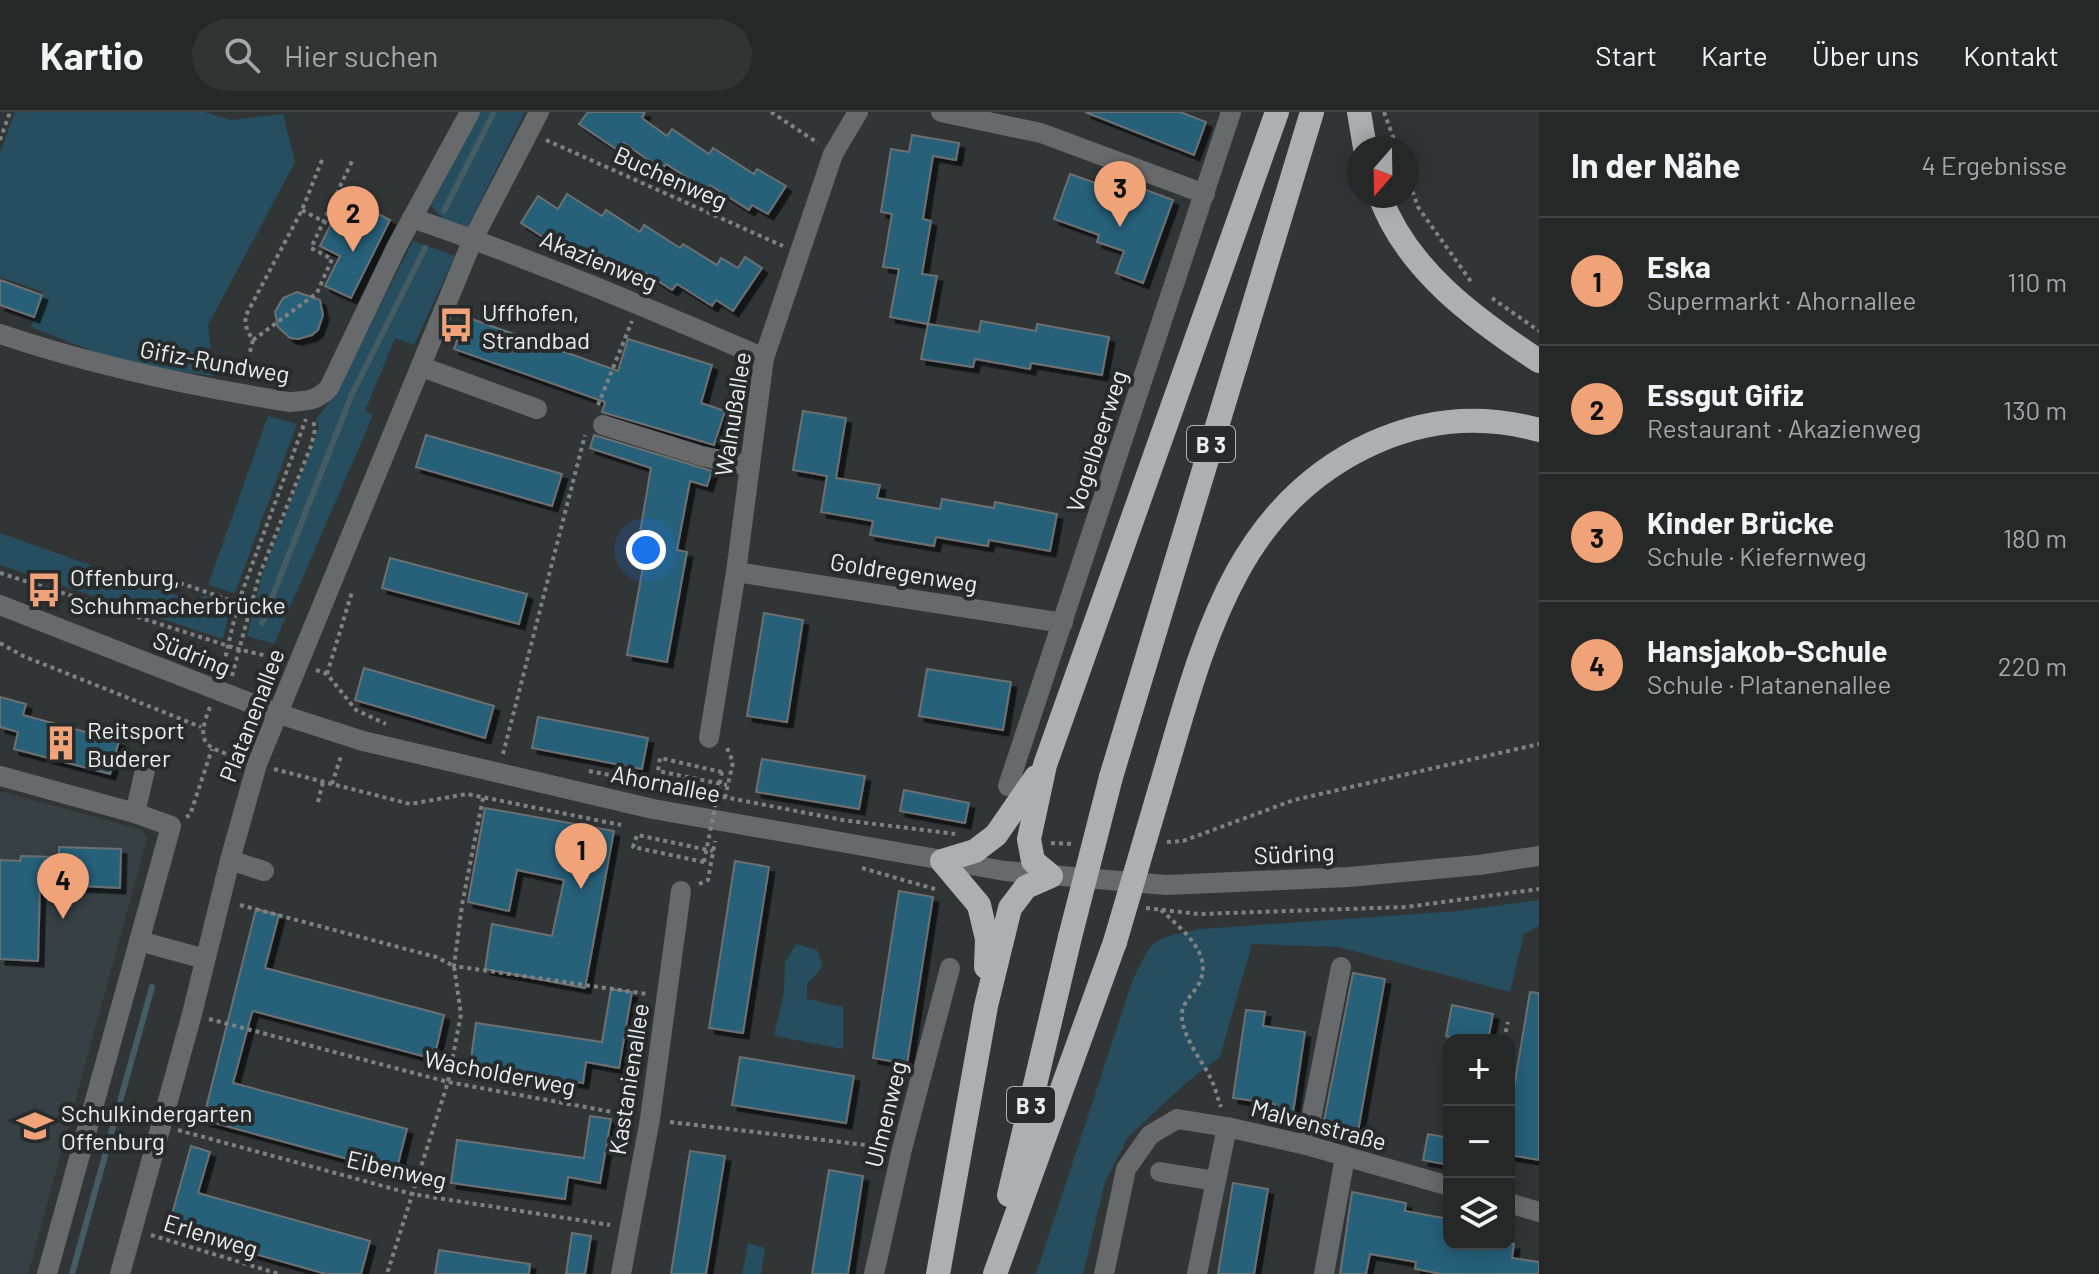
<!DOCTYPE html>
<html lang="de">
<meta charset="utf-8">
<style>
:root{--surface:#262828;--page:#323434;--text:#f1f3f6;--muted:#a4a6a8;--line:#424445;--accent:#f0a279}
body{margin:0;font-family:Barlow,sans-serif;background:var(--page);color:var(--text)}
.controls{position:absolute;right:24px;bottom:24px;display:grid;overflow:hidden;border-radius:16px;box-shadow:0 4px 20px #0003}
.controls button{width:72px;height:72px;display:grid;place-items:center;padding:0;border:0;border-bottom:2px solid var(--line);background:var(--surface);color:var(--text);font:40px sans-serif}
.compass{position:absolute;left:1347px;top:24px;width:72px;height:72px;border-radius:50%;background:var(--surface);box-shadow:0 4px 20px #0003;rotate:200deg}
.you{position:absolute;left:646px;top:438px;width:28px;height:28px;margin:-20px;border:6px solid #fff;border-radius:50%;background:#1a73e8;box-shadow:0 0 0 12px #1a73e833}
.badge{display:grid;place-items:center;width:52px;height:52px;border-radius:50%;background:var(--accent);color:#111;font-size:26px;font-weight:700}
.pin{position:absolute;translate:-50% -66px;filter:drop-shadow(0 2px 4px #0008)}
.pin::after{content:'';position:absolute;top:42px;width:28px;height:24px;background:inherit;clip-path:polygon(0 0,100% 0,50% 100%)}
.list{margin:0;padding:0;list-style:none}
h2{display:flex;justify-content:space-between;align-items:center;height:104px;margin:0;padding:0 32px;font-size:34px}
h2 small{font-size:26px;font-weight:400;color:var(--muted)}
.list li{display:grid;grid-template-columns:52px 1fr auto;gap:24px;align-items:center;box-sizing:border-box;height:128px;padding:0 32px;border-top:2px solid var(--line)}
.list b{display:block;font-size:30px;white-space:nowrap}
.list p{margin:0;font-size:26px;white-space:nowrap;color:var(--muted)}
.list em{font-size:26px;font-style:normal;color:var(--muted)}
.icon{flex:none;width:44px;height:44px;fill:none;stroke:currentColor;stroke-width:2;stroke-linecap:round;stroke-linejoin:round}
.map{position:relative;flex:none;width:1539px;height:1162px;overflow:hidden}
header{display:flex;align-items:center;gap:48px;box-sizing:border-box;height:112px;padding:0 40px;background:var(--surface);border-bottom:2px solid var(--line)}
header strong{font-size:38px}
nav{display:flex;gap:44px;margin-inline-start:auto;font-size:28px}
.search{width:560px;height:72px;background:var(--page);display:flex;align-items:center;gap:20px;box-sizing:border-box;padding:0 28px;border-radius:44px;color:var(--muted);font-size:30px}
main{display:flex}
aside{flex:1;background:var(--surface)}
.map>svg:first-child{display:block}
.built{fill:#364045}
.green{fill:#274e5f}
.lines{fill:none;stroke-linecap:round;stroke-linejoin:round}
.stream{stroke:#465c65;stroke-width:6}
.building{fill:#276179;stroke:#6c7072;stroke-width:2;filter:url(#shadow)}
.path{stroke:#7f8283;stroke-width:4;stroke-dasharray:4 4;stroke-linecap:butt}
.minor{stroke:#67696a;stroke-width:20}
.highway{stroke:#acb0b2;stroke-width:24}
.path-bridge{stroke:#7f8283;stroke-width:4;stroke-dasharray:4 4;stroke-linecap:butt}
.highway-bridge{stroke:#acb0b2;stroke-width:24}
.labels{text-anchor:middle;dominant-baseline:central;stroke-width:8;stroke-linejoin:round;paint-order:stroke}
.shield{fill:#282b2c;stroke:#b0b3b4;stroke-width:2}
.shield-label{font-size:22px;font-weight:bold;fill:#ebedee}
.street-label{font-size:24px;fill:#ebedee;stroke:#282b2c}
.poi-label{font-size:24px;fill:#ebedee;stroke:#282b2c;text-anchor:start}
</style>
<header>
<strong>Kartio</strong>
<div class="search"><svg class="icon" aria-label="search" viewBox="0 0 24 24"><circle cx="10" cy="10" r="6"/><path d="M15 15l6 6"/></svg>Hier suchen</div>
<nav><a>Start</a><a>Karte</a><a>Über uns</a><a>Kontakt</a></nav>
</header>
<main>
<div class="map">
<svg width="1539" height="1162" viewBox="0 0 1539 1162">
<defs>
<filter id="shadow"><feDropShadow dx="5.5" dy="5.5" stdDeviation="0" flood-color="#0009"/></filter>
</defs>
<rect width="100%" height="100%" fill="#323536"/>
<polygon class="built" points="0,679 143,718 147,727 28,1162 0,1162"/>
<g class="green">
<polygon points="15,0 204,0 231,8 283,2 295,50 208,213 214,264 151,256 100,242 31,215 43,180 0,165 0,41"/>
<polygon points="478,0 525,0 467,116 443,107 431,94"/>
<polygon points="413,129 455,144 414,233 395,226 365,299 373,303 274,532 247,524 262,463 319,316 316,307 334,284"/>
<polygon points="268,304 297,312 235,481 208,473"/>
<polygon points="0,421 200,492 204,483 231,493 223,527 0,453"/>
<path d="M1539,788V814L1524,822L1510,880L1338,835L1252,832L1220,945L1187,970L1128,1025L1105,1070L1083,1162H1036L1132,870C1154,824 1151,828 1201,817L1458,799Z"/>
<polygon points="796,832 817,838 823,854 807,872 807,887 843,895 843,937 774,924 784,880 785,850"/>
<polygon points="748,1131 765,1136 761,1162 742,1162"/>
</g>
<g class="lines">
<g class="stream">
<polyline points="444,99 494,0"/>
<polyline points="262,511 352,282 425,136"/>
<polyline points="72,1162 152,875"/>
</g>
</g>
<g class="building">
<polygon points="588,0 645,0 642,6 667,24 672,17 709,42 713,36 754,62 757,57 786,74 768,102 752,93 749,98 710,73 706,78 666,52 662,58 624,31 619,39 579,12"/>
<polygon points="1085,0 1180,0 1206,10 1194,43"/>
<polygon points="912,23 959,31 956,48 933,44 923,107 931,109 922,162 937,164 928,212 890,205 899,157 883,155 892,102 881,100 891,37 909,40"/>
<polygon points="1070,62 1118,79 1122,69 1173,88 1143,171 1116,161 1124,139 1097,130 1099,123 1054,107"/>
<polygon points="567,82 602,104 606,98 640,120 644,113 680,136 683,132 717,153 721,146 738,156 745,145 762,156 733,199 716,188 712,194 677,172 672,178 639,157 634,164 600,142 596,148 562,126 557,134 521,111 538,84 558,97"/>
<polygon points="341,92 369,105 372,99 390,108 351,186 325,174 340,144 320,134"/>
<polygon points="0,168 42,183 34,205 0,193"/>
<polygon points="297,180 320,188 323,203 318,218 312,223 298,227 290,226 278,215 275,200 283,186"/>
<polygon points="466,205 618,259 628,227 712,253 701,291 725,299 714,333 602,300 605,290 454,237"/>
<polygon points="981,209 1036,219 1037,212 1109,225 1102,263 1031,251 1030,257 975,247 973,255 921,247 928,212 979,220"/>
<polygon points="803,299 846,306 836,366 880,373 877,386 940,397 942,387 994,396 995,390 1057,402 1050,439 989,428 988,434 936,425 934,434 870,423 873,409 821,400 827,364 793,358"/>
<polygon points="426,323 562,362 552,394 416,355"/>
<polygon points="594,323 712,359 707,374 690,369 677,438 687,440 667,550 627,543 647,433 638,432 651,356 590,336"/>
<polygon points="390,446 527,482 519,512 382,476"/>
<polygon points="764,501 803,508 787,610 747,604"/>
<polygon points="364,556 494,594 485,626 355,588"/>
<polygon points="927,557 1011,570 1003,618 919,604"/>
<polygon points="0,585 26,592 23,603 119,629 110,662 14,637 18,620 0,615"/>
<polygon points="538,605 648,626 642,657 532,636"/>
<polygon points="762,647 865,664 859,697 756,680"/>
<polygon points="904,678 969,691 965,711 900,699"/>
<polygon points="485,696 614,719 585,876 485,857 492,812 552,824 564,768 517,758 509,799 468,790"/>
<polygon points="59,735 121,737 120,776 40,772 38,849 0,847 0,748 20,749 21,744 59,745"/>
<polygon points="735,749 769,755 743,921 709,916"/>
<polygon points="899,779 933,785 907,952 873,946"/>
<polygon points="256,797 279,803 265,856 444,903 434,947 253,899 251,904 233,971 407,1017 396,1060 203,1008"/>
<polygon points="1353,861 1385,867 1357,1025 1322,1019"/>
<polygon points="611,877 632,880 619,956 586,950 583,971 470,954 476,911 602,930"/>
<polygon points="1530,880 1539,881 1539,1048 1509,1043 1509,1005"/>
<polygon points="1452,893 1493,902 1488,928 1448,928 1449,925 1446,924"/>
<polygon points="1246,898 1265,900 1263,914 1305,920 1292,1008 1273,1006 1275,992 1233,986"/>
<polygon points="740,945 854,964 846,1011 732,993"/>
<polygon points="590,1004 611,1007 600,1071 568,1065 565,1087 451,1071 457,1028 584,1046"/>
<polygon points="1428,1022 1449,1026 1449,1053 1423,1048"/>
<polygon points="191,1034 210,1040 198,1081 370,1129 361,1162 326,1162 195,1125 196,1121 169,1113"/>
<polygon points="690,1039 725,1044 716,1100 706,1162 671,1162"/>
<polygon points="829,1058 863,1064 848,1162 812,1162"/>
<polygon points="1233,1071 1268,1077 1254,1162 1218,1162"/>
<polygon points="1352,1080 1406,1091 1405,1099 1449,1107 1449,1132 1514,1132 1512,1146 1539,1150 1539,1162 1442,1162 1415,1157 1416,1150 1370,1142 1366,1162 1340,1162"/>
<polygon points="572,1121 591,1124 585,1162 566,1162"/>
<polygon points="439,1138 530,1152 529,1162 435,1162"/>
</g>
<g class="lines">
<g class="path">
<polyline points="771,0 818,31"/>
<polyline points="1384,0 1397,36"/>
<polyline points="0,28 10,0"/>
<polyline points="546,28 783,134"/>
<polyline points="1407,64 1418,95 1472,171"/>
<polyline points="302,98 330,113"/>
<polyline points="1492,186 1539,219"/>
<polyline points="253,228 317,181 332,147 311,136 353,47"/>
<polyline points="244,263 253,228 247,218 245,205 302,98 322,48"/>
<polyline points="598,293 632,209"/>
<polyline points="0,461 241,538 280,547"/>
<polyline points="180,471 238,491"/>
<polyline points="0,531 23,544 201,615"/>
<polyline points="316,558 327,562 356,598 386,612"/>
<polyline points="222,560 238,491 306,307"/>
<polyline points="327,562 352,480"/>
<polyline points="232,564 259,464 311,334 315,318 313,307"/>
<path d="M210,595C195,632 205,635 239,646"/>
<polyline points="503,642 585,323"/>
<polyline points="274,657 410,692 467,682 621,713"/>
<polyline points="589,659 843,708 955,722"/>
<polyline points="722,660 660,646 658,659 727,673"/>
<polyline points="332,672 341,644"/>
<polyline points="483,686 462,793 454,854 647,882"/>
<polyline points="725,686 733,650 726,634"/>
<polyline points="318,690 323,670"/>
<polyline points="186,705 190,703 212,637"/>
<polyline points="1167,730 1183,729 1294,688 1539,632"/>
<polyline points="1051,731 1074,732"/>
<polyline points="704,750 633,735 637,723 713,739"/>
<polyline points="862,756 938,778"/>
<polyline points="699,772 708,768 715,729"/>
<polyline points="240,793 436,845 454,854 461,902 448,970 387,1162"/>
<polyline points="1146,796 1199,802 1406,795 1539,777"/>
<path d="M1161,798C1181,817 1217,843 1197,875C1191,884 1182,892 1182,902C1181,923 1201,947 1210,965C1215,974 1217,985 1221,995"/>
<polyline points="209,907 448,970 629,1003"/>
<polyline points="1504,928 1508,910"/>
<polyline points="670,1010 883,1035"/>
<polyline points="178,1018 412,1082 610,1113"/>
<polyline points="151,1123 279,1162"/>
</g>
<g class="minor">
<polyline points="941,0 1041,21 1205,82"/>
<path d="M412,106C532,147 648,196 764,246"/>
<path d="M0,222C94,254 190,274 289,290C306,289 317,289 329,276L397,134L470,0"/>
<polyline points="422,255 537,297"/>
<polyline points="603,313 702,344 750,354"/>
<polyline points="736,460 1063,511"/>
<polyline points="0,493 276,601 363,629 653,697 1005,759 1166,773 1349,765 1479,753 1539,744"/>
<polyline points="709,626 736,460 764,246 833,42 858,0"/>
<polyline points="0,664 135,701 171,714 47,1162"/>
<polyline points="1008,674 1231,0"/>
<polyline points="135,701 146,654"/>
<polyline points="230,748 264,759"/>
<polyline points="139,829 205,847"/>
<polyline points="1306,1033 1341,855"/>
<polyline points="1160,1060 1216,1069"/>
<polyline points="1509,1091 1539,1100"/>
<polyline points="120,1162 192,902 230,748 257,652 473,127 539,0"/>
<polyline points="621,1162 650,1007 681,779"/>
<polyline points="874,1162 902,1037 950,856"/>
<polyline points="1104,1162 1126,1057 1150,1023 1177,1007 1227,1015"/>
<polyline points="1197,1162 1227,1015 1306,1033 1449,1074"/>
<polyline points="1324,1162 1345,1045"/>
</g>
<g class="highway">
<polyline points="1359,0 1365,36"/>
<path d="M1380,84C1406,157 1476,208 1539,249"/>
<polyline points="1111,665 1312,0"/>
<path d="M1160,677C1201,541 1230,396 1373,331C1426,307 1482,302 1539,318"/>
<polyline points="986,855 987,827 979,793 942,749 975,739 996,723 1036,665"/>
<polyline points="1009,1083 1070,825"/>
<polyline points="938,1162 986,894 1010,796 1026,775 1051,764 1033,749 1029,727 1045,653 1277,0"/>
<polyline points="995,1162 1115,830"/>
</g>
<polyline class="path-bridge" points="704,750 722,660"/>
<g class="highway-bridge">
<polyline points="1070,825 1111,665"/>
<polyline points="1115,830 1160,677"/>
</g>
</g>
<defs>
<g id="bus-bare" transform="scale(2.76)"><path d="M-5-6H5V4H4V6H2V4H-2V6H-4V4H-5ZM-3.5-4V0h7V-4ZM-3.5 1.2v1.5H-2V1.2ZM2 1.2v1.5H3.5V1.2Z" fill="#f0a279" stroke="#282b2c" stroke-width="2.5" paint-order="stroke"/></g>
<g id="building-bare" transform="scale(2.76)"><path d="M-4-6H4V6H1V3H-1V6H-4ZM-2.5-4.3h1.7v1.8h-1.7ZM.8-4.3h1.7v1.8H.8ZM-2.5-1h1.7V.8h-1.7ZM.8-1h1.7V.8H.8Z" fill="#f0a279" stroke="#282b2c" stroke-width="2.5" paint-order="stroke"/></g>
<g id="school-bare" transform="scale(2.76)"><path d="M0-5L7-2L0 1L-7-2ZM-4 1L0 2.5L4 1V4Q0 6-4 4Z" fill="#f0a279" stroke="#282b2c" stroke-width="2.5" paint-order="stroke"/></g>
</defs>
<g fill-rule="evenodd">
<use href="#bus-bare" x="456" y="213"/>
<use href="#bus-bare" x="44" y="478"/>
<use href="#building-bare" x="61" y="631"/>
<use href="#school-bare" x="35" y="1014"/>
</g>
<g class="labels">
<g class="shield">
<rect x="1187" y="314" width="48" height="36" rx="6"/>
<rect x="1007" y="975" width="48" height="36" rx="6"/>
</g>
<g class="shield-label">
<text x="1211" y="332">B 3</text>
<text x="1031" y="993">B 3</text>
</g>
<g class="street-label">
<text transform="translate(671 65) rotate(24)">Buchenweg</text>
<text transform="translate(599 148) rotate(22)">Akazienweg</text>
<text transform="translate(215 249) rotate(10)">Gifiz-Rundweg</text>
<text transform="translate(732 302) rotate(-81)">Walnußallee</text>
<text transform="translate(1096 329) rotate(-72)">Vogelbeerweg</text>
<text transform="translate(904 460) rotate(9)">Goldregenweg</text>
<text transform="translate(192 541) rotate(22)">Südring</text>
<text transform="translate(251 603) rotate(-69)">Platanenallee</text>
<text transform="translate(666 671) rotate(11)">Ahornallee</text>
<text transform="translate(1294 741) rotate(-3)">Südring</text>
<text transform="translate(500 960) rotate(11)">Wacholderweg</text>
<text transform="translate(628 967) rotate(-81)">Kastanienallee</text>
<text transform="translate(885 1002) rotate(-76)">Ulmenweg</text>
<text transform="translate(1319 1012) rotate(15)">Malvenstraße</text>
<text transform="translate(397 1057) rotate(13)">Eibenweg</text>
<text transform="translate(211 1123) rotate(17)">Erlenweg</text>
</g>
<g class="poi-label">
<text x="482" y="199">Uffhofen,<tspan x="482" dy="28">Strandbad</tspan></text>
<text x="70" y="464">Offenburg,<tspan x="70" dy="28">Schuhmacherbrücke</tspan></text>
<text x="87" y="617">Reitsport<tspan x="87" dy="28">Buderer</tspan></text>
<text x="61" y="1000">Schulkindergarten<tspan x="61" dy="28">Offenburg</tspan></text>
</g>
</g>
</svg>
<div class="controls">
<button>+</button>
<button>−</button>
<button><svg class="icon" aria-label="layers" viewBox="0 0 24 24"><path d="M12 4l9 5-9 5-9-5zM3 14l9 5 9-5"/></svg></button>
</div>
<svg class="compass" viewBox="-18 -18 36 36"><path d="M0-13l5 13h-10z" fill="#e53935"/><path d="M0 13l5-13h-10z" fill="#a4a6a8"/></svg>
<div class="you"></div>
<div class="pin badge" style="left:581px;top:777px">1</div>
<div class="pin badge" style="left:353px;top:140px">2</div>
<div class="pin badge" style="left:1120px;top:115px">3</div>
<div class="pin badge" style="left:63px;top:807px">4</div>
</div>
<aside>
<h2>In der Nähe<small>4 Ergebnisse</small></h2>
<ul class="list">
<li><span class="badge">1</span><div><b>Eska</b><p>Supermarkt · Ahornallee</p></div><em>110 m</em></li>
<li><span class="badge">2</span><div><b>Essgut Gifiz</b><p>Restaurant · Akazienweg</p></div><em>130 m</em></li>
<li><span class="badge">3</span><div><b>Kinder Brücke</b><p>Schule · Kiefernweg</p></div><em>180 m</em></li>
<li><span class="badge">4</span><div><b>Hansjakob-Schule</b><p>Schule · Platanenallee</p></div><em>220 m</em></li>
</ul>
</aside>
</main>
